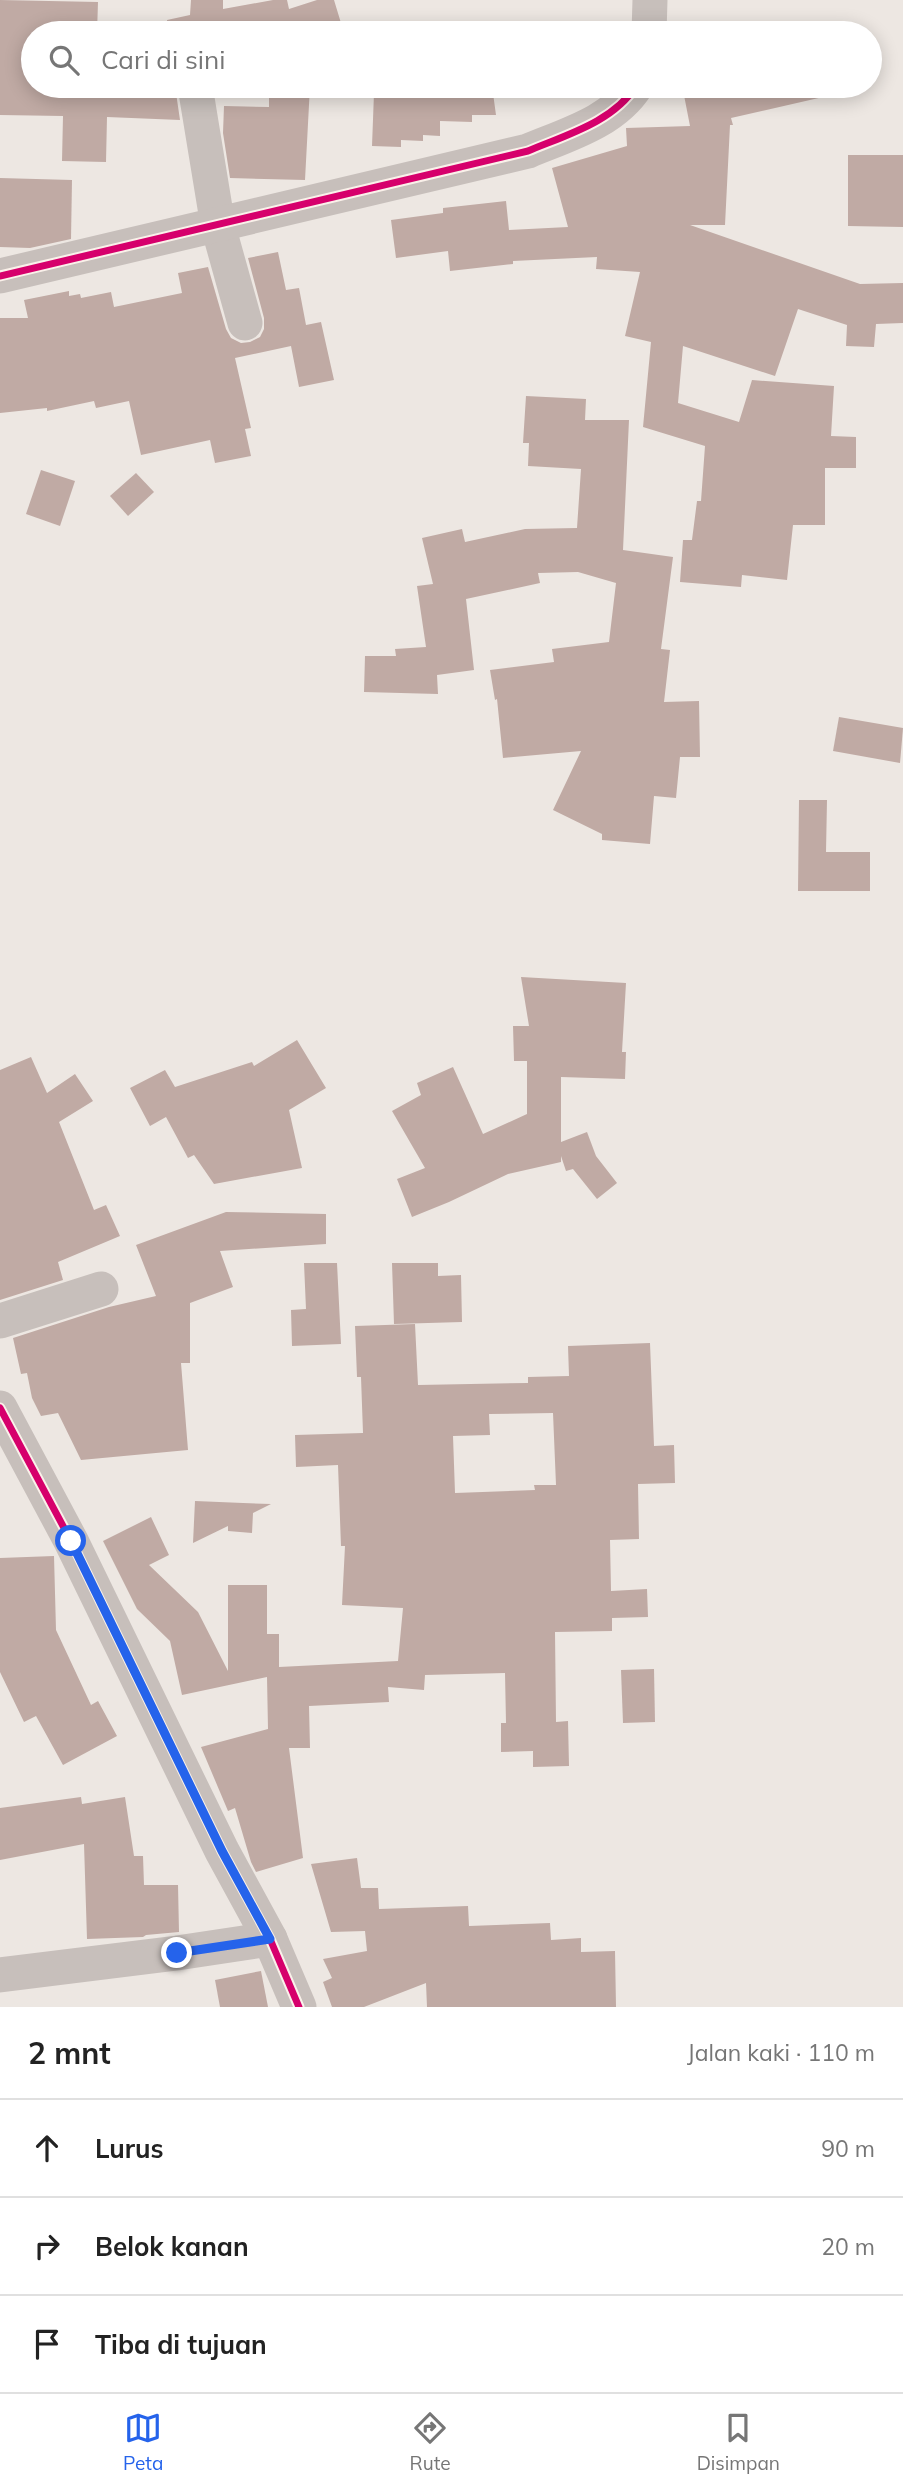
<!DOCTYPE html>
<html lang="id">
<meta charset="utf-8">
<style>
:root{--surface:#fff;--page:#f2f2f2;--text:#222;--muted:#767676;--line:#e0e0e0;--accent:#2563eb}
body{margin:0;font-family:Mulish,sans-serif;background:var(--page);color:var(--text)}
.stop{position:absolute;width:21px;height:21px;margin:-16px;border:5px solid #2563eb;border-radius:50%;background:#fff}
.stop.end{background:#2563eb;border-color:#fff;box-shadow:0 2px 7px #0008}
.list{margin:0;padding:0;list-style:none}
h2{display:flex;justify-content:space-between;align-items:center;height:91px;margin:0;padding:0 28px;font-size:30px}
h2 small{font-size:23px;font-weight:400;color:var(--muted)}
.list li{display:grid;grid-template-columns:46px 1fr auto;gap:21px;align-items:center;box-sizing:border-box;height:98px;padding:0 28px;border-top:2px solid var(--line)}
.list b{display:block;font-size:26px;white-space:nowrap}
.list em{font-size:23px;font-style:normal;color:var(--muted)}
.icon{flex:none;width:38px;height:38px;fill:none;stroke:currentColor;stroke-width:2;stroke-linecap:round;stroke-linejoin:round}
.map{position:relative;flex:none;width:903px;height:2007px;overflow:hidden}
.search{position:absolute;background:var(--surface);box-shadow:0 4px 18px #0003;left:21px;right:21px;top:21px;height:77px;display:flex;align-items:center;gap:18px;box-sizing:border-box;padding:0 24px;border-radius:38px;color:var(--muted);font-size:26px}
.sheet{height:385px;background:var(--surface)}
nav{display:flex;justify-content:space-around;align-items:center;box-sizing:border-box;height:98px;border-top:2px solid var(--line);background:var(--surface);font-size:19px;color:var(--muted)}
nav a{display:grid;justify-items:center;gap:4px}
nav .on{color:var(--accent)}
.map>svg:first-child{display:block}
.building{fill:#c0aaa4;fill-rule:evenodd}
.lines{fill:none;stroke-linecap:round;stroke-linejoin:round}
.minor{stroke:#c7bfbb;stroke-width:35}
.cycleway-casing{stroke:#faf1ea;stroke-width:11}
.cycleway{stroke:#d6006c;stroke-width:7}
.route{stroke:#2563eb;stroke-width:9}
</style>
<div class="map">
<svg width="903" height="2007" viewBox="0 0 903 2007">
<rect width="100%" height="100%" fill="#ede7e2"/>
<g class="building">
<polygon points="0,0 98,2 97,33 33,33 33,86 175,86 180,120 107,117 106,162 62,161 63,116 0,115"/>
<polygon points="191,0 223,0 223,9 273,0 287,0 289,9 317,0 334,0 344,33 168,33 167,20 190,15"/>
<polygon points="269,86 310,86 305,180 230,178 223,133 224,106 269,107"/>
<polygon points="492,86 496,115 472,115 472,122 440,121 440,136 423,135 423,141 401,140 401,147 372,146 374,93 408,94 408,87"/>
<polygon points="706,86 822,86 823,97 731,118 733,125 730,125 725,225 690,225 860,284 903,283 903,323 876,324 874,347 846,346 847,325 798,309 775,376 683,346 678,403 739,422 752,380 834,386 831,436 856,437 856,468 825,468 825,525 793,525 787,580 742,575 741,587 680,582 683,540 692,540 697,501 701,501 705,446 643,427 651,342 625,336 640,272 596,269 597,257 513,261 513,264 450,271 448,251 396,258 391,220 443,213 443,208 506,201 509,230 568,227 552,168 627,146 626,128 690,126 683,90"/>
<polygon points="848,155 903,155 903,227 848,226"/>
<polygon points="0,178 72,180 71,239 30,248 0,247"/>
<polygon points="278,252 286,290 299,288 306,325 321,322 334,380 299,387 291,346 235,358 251,428 245,429 251,456 215,463 210,440 141,455 129,401 96,408 94,401 47,411 47,408 0,413 0,318 28,318 24,300 69,291 69,296 80,294 81,298 111,292 114,307 182,293 178,273 208,267 226,329 231,338 241,343 250,342 260,337 264,329 264,318 248,258"/>
<polygon points="526,396 586,399 585,420 629,420 623,550 673,557 661,649 670,650 664,702 699,701 700,757 680,757 676,798 654,796 650,844 602,840 602,834 553,810 581,751 503,758 497,699 495,700 490,670 554,662 552,649 609,642 616,583 578,572 538,573 540,583 466,599 474,670 437,675 438,694 364,692 365,656 396,656 395,649 426,647 417,586 433,584 422,538 462,529 465,542 525,529 577,528 581,469 528,466 529,443 523,443"/>
<polygon points="41,470 75,481 60,526 26,514"/>
<polygon points="136,473 154,492 128,516 110,496"/>
<polygon points="839,717 903,728 900,763 833,751"/>
<polygon points="799,800 827,800 826,852 870,852 870,891 798,891"/>
<polygon points="521,977 626,983 622,1052 626,1052 625,1079 561,1077 561,1142 587,1132 596,1156 617,1183 597,1199 573,1169 566,1171 561,1156 561,1162 508,1174 449,1202 412,1217 397,1179 425,1168 392,1111 421,1095 417,1083 453,1067 483,1134 527,1114 527,1061 514,1061 513,1026 529,1026"/>
<polygon points="297,1040 326,1088 289,1110 302,1168 214,1184 194,1155 188,1158 166,1117 150,1126 130,1088 165,1070 175,1087 252,1062 254,1066"/>
<polygon points="31,1057 47,1093 75,1074 93,1101 59,1122 94,1210 106,1205 120,1236 58,1262 63,1280 0,1300 0,1070"/>
<polygon points="226,1212 326,1214 326,1244 220,1251 233,1287 190,1303 190,1363 181,1363 188,1450 81,1460 58,1413 41,1416 32,1398 27,1373 21,1374 13,1338 109,1307 156,1296 136,1245"/>
<polygon points="304,1263 337,1263 341,1344 292,1346 291,1310 306,1309"/>
<polygon points="392,1263 438,1263 438,1276 461,1275 462,1322 394,1324"/>
<path d="M415,1324L418,1385L528,1383V1377L569,1376L568,1346L650,1343L654,1446L674,1445L675,1483L638,1484L639,1539L610,1540L611,1591L647,1589L648,1617L612,1618V1631L555,1632L556,1722L568,1721L569,1766L533,1767V1751L501,1752V1723H506L505,1673L425,1675L424,1690L388,1687L389,1702L309,1706L310,1748H289L303,1858L256,1872L251,1862L235,1808L228,1811L201,1747L268,1729L267,1677L182,1695L170,1641L137,1609L103,1541L151,1517L169,1555L149,1565L198,1612L228,1671V1585H267V1634H279V1667L398,1661L403,1608L342,1605L345,1546H341L338,1465L296,1467L295,1435L363,1433L361,1377H357L355,1326ZM553,1413L556,1485H534L535,1490L455,1493L453,1436L490,1435L489,1414Z"/>
<polygon points="195,1501 243,1503 271,1504 253,1513 252,1533 228,1531 228,1526 193,1543"/>
<polygon points="54,1556 56,1630 91,1705 98,1701 117,1736 63,1765 36,1716 24,1722 0,1672 0,1558"/>
<polygon points="654,1669 655,1722 623,1723 621,1670"/>
<polygon points="81,1797 82,1804 125,1797 134,1856 143,1856 144,1885 178,1885 179,1932 146,1935 143,1937 87,1939 84,1844 0,1860 0,1808"/>
<polygon points="357,1858 361,1888 378,1888 379,1909 468,1906 469,1926 550,1923 551,1940 581,1938 581,1952 615,1951 616,2007 427,2007 426,1983 364,2007 332,2007 323,1982 332,1978 323,1959 367,1951 365,1931 331,1932 311,1864"/>
<polygon points="261,1971 268,2007 220,2007 215,1980"/>
</g>
<g class="lines">
<g class="minor">
<polyline points="649,33 650,0"/>
<polyline points="195,86 218,226 245,323"/>
<path d="M0,276L528,151C566,135 613,122 636,86"/>
<polyline points="0,1321 101,1289"/>
<polyline points="0,1408 71,1541 222,1851 270,1939 299,2007"/>
<polyline points="0,1975 177,1953 270,1939"/>
</g>
<g class="cycleway-casing">
<g id="cycleway">
<path d="M0,276L528,151C566,135 613,122 636,86"/>
<polyline points="0,1408 71,1541 222,1851 270,1939 299,2007"/>
</g>
</g>
<use href="#cycleway" class="cycleway"/>
</g>
<g class="lines">
<polyline class="route" points="71,1541 222,1851 270,1939 177,1953"/>
</g>
</svg>
<div class="stop" style="left:71px;top:1541px"></div>
<div class="stop end" style="left:177px;top:1953px"></div>
<div class="search"><svg class="icon" aria-label="search" viewBox="0 0 24 24"><circle cx="10" cy="10" r="6"/><path d="M15 15l6 6"/></svg>Cari di sini</div>
</div>
<section class="sheet">
<h2>2 mnt<small>Jalan kaki · 110 m</small></h2>
<ul class="list">
<li><svg class="icon" aria-label="ahead" viewBox="0 0 24 24"><path d="M12 20V5M6 11l6-6 6 6"/></svg><div><b>Lurus</b></div><em>90 m</em></li>
<li><svg class="icon" aria-label="right" viewBox="0 0 24 24"><path d="M7 20v-9h11M14 6l5 5-5 5"/></svg><div><b>Belok kanan</b></div><em>20 m</em></li>
<li><svg class="icon" aria-label="arrive" viewBox="0 0 24 24"><path d="M6 21V4h12l-3 4 3 4H6"/></svg><div><b>Tiba di tujuan</b></div></li>
</ul>
</section>
<nav>
<a class="on"><svg class="icon" aria-label="map" viewBox="0 0 24 24"><path d="M3 6l6-2 6 2 6-2v14l-6 2-6-2-6 2zM9 4v14M15 6v14"/></svg>Peta</a>
<a><svg class="icon" aria-label="directions" viewBox="0 0 24 24"><path d="M12 3l9 9-9 9-9-9zM9 14v-3h6M13 9l2 2-2 2"/></svg>Rute</a>
<a><svg class="icon" aria-label="saved" viewBox="0 0 24 24"><path d="M7 4h10v16l-5-4-5 4z"/></svg>Disimpan</a>
</nav>
